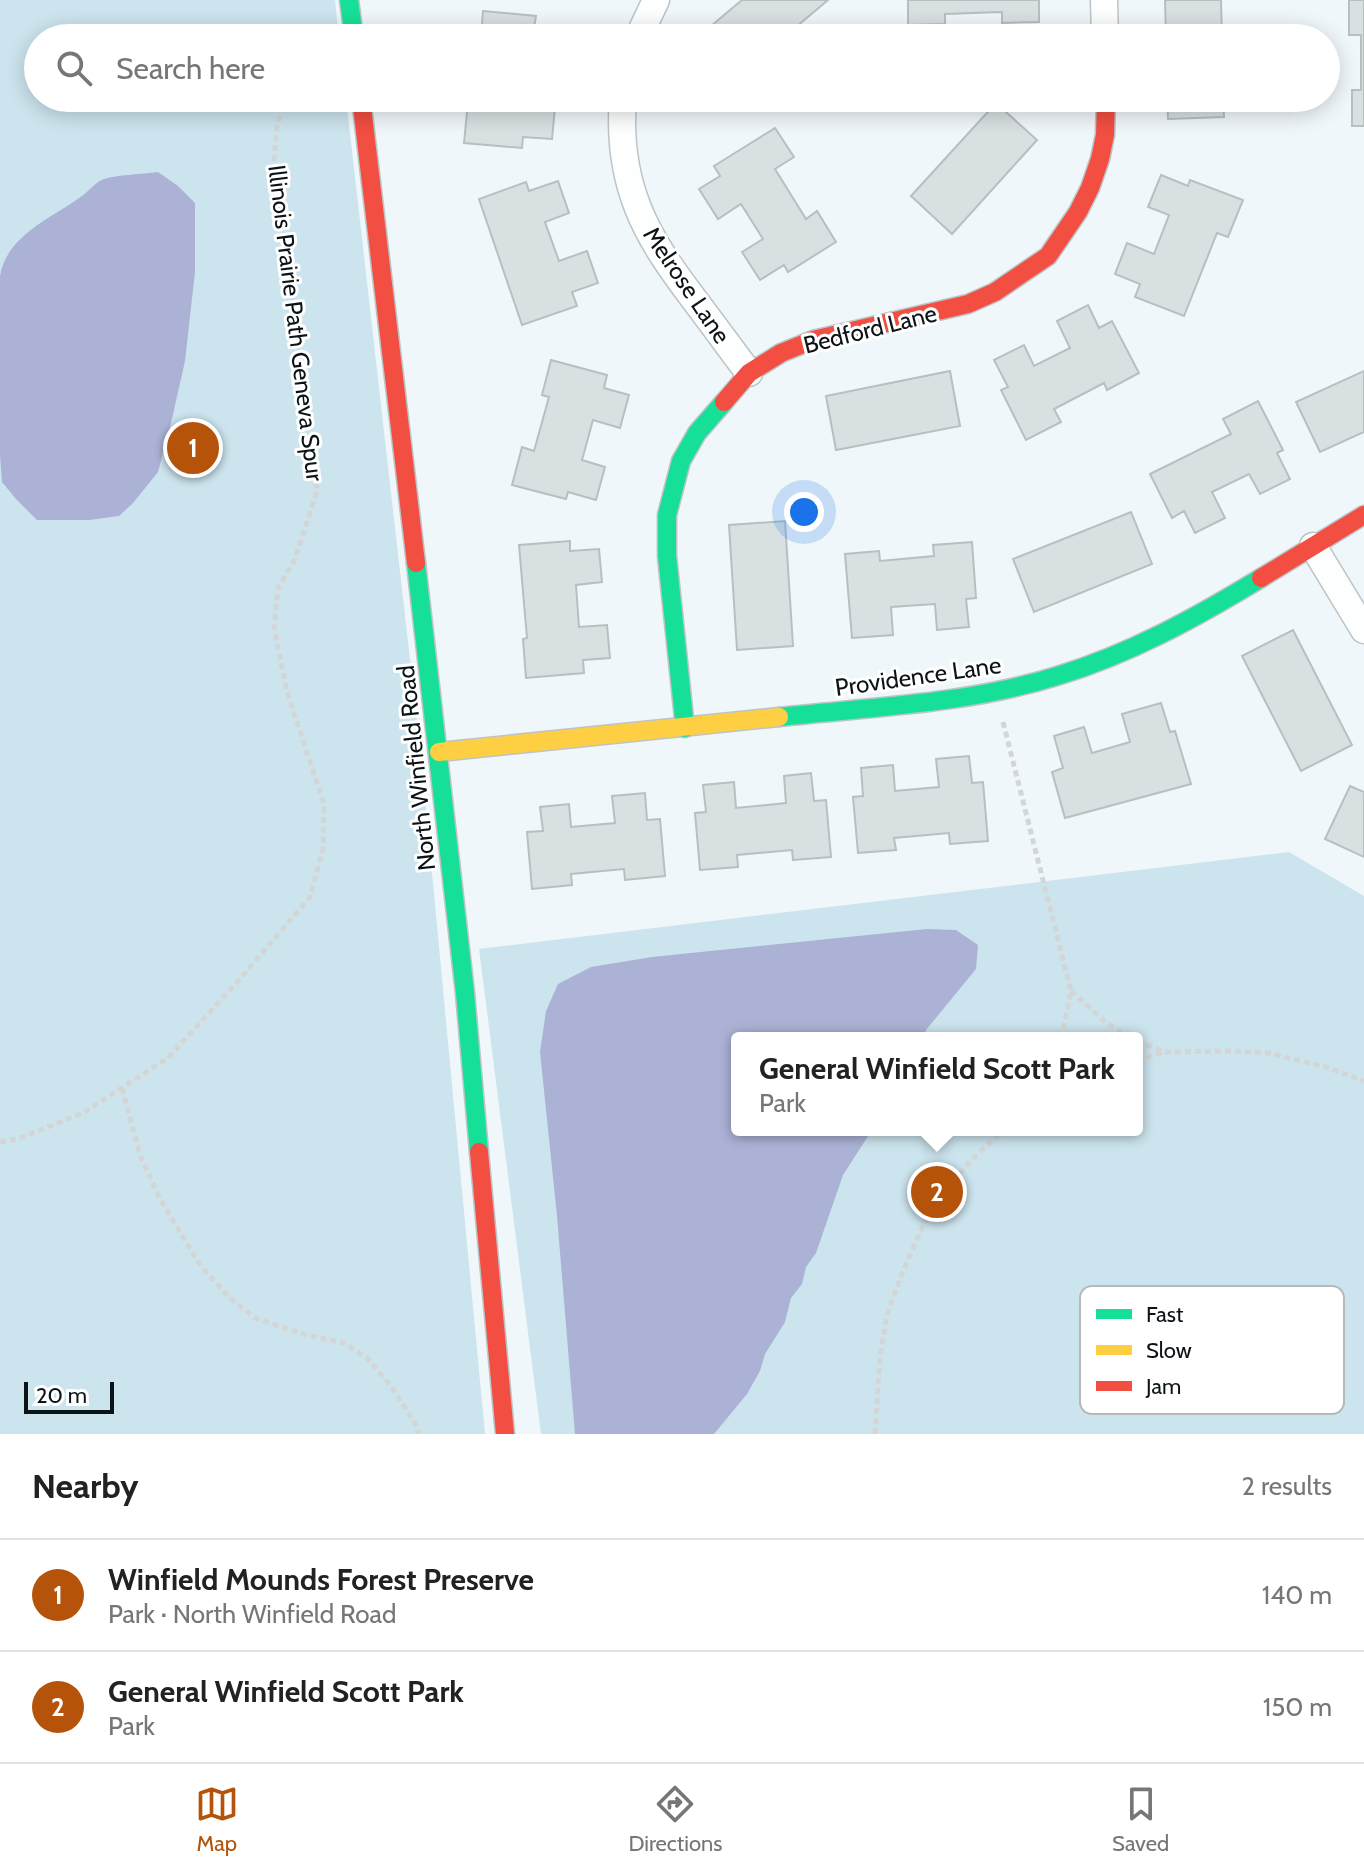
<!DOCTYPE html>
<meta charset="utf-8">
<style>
:root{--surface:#fff;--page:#f6f6f6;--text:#222;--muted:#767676;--line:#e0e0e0;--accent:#b45309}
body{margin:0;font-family:Cabin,sans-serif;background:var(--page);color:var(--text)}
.scale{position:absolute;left:24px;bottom:20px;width:90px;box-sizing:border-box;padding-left:8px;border:4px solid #0c1316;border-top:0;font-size:22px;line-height:28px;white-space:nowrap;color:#0c1316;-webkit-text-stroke:6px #fff;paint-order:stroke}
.you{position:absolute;left:804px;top:512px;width:28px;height:28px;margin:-20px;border:6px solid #fff;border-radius:50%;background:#1a73e8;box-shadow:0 0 0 12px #1a73e833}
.badge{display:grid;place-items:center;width:52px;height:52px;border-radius:50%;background:var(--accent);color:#fff;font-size:26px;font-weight:700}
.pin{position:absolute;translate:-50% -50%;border:4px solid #fff;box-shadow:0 2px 8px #0006}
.popup{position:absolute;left:731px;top:1032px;width:412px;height:104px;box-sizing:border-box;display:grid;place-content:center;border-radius:8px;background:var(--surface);filter:drop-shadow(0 2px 6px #0005);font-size:26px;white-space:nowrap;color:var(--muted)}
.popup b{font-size:30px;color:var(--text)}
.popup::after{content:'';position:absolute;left:50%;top:100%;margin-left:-16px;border:16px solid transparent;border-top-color:var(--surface)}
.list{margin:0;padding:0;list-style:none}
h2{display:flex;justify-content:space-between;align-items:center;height:104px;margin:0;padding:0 32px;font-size:34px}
h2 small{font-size:26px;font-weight:400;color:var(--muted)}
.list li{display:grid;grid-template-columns:52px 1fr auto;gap:24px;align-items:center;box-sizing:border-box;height:112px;padding:0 32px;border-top:2px solid var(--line)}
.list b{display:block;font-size:30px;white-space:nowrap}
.list p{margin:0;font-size:26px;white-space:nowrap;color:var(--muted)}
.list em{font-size:26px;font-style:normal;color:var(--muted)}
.icon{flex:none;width:44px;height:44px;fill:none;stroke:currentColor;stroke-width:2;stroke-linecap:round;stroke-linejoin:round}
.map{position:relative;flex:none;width:1364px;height:1434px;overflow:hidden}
.search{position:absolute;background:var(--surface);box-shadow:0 4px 20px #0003;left:24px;right:24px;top:24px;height:88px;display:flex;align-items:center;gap:20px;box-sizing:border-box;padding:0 28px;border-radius:44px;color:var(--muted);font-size:30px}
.sheet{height:328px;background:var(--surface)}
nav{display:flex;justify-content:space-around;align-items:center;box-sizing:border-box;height:112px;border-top:2px solid var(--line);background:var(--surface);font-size:22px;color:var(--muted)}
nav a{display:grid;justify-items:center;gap:4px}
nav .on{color:var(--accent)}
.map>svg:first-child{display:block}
.green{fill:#cce4ee;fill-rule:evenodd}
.water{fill:#abb2d5}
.building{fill:#d9e0e2;stroke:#b8bfc0;stroke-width:2}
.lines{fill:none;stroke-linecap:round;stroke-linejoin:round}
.street-casing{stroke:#bdc4c7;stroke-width:29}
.fast-casing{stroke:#bdc4c7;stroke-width:21}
.slow-casing{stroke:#bdc4c7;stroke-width:21}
.jam-casing{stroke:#bdc4c7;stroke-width:21}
.path{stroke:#d4d6d6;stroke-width:5;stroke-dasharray:6 4;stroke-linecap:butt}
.street{stroke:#fdfefe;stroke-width:26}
.fast{stroke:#16e098;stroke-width:18}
.slow{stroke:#ffcf43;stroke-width:18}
.jam{stroke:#f24e42;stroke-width:18}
.labels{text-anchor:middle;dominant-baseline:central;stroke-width:6;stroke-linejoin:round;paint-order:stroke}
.street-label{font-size:24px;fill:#0c1316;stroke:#fff}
.key{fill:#fff;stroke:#b6b8b9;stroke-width:2}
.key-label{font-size:22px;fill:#0c1316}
</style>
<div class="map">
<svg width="1364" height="1434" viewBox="0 0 1364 1434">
<rect width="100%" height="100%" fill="#f0f7fa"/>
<g class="green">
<polygon points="0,0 335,0 339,38 38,38 38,98 346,98 421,756 485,1434 0,1434"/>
<path d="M1289,852L1364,896V1434H541L479,949ZM737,1038H1137V1130H737Z"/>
</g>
<g class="water">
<path d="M158,172L178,186L195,203V272L185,361L171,423L158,472L133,503L119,516L89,520H37L16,499L2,482L0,455V276C7,235 52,218 82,196C89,191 95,183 102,180C112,175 145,174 158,172Z"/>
<polygon points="927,929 956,930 978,945 976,969 926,1030 923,1038 737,1038 737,1130 872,1130 843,1175 816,1253 806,1267 802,1284 791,1298 785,1322 765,1354 760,1371 747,1394 714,1434 575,1434 557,1216 540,1052 546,1011 558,984 591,967 652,957"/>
</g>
<g class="building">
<polygon points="742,0 828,0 783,38 712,38 705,31"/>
<polygon points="908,0 1039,0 1039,22 1002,23 1002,12 945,14 945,24 908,25"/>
<polygon points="1165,0 1221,0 1222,38 1166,38"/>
<polygon points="1349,0 1364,0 1364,126 1352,126 1352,90 1361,90 1361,35 1349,35"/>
<polygon points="483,11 536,16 534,28 563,31 562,38 481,38"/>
<polygon points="475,98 528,98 527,104 555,107 552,139 523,137 522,148 464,143 468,102 475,103"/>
<polygon points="1167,98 1223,98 1224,117 1168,119"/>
<polygon points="996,103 1037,140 952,234 911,196"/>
<polygon points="775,128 794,157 775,169 806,219 817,211 836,242 788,272 784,265 760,280 742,252 763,239 741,204 718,219 699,189 720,176 714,166"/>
<polygon points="1161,175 1188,186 1190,180 1243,200 1228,237 1217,233 1184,316 1135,297 1140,284 1115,274 1127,243 1154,254 1169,215 1148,207"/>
<polygon points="558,181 569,213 545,222 559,261 587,251 598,283 572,292 577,306 522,325 479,199 526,182 529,191"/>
<polygon points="1088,305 1099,328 1112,321 1139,373 1107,390 1104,383 1054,409 1061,422 1026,440 1001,390 1008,387 994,360 1024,345 1034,366 1070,348 1057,321"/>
<polygon points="551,360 607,375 604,388 629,395 620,428 593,420 582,460 605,467 596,500 568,492 566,499 512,485 522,447 534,451 549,397 542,395"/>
<polygon points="950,371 960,426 836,450 826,396"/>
<polygon points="1364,371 1364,432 1320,452 1296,402"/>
<polygon points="1258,401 1283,450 1277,453 1290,479 1260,494 1249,474 1212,492 1225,518 1195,533 1184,511 1172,518 1150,474 1231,434 1223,419"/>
<polygon points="1131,512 1152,564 1034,612 1013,559"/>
<polygon points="785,521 793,646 737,650 729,525"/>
<polygon points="570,541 570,551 599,549 602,582 576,585 579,627 607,625 610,658 583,660 584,673 526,678 523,639 527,638 519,545"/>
<polygon points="972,542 976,598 966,599 969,627 937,630 935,604 891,607 893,635 852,638 845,554 879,551 880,561 934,556 933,545"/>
<polygon points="1293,630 1352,745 1301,771 1242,656"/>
<polygon points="1161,703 1170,732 1175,731 1191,784 1065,818 1052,772 1063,768 1054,736 1084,727 1092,753 1130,742 1122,714"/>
<polygon points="969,756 972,783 983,782 988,841 950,844 949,833 894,838 896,850 858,853 853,797 863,796 861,768 893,765 895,791 939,787 936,759"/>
<polygon points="811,773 814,801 826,800 831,857 793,860 792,850 737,855 738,867 700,870 695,813 706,812 703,785 734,782 736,808 786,803 784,776"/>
<polygon points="1350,786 1364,792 1364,857 1325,839"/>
<polygon points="645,793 647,820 660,819 665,876 625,880 624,869 571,874 572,885 532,889 527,832 543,831 540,807 569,804 571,827 615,823 612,796"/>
</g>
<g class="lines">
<g class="street-casing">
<g id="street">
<polyline points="1104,0 1105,38"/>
<polyline points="638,38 656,0"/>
<path d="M623,98C620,135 624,173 638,208C651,241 672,270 693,298C712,323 730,348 749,373"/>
<polyline points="1313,546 1364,630"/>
</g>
</g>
<g class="fast-casing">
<g id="fast">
<polyline points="349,0 354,38"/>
<polyline points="416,563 465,993 479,1152"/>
<path d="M779,717C871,707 968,704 1057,676C1130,654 1197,617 1261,578"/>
<polyline points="685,728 667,556 667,515 681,461 697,433 724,402"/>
</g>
</g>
<g class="slow-casing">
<polyline id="slow" points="439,752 779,717"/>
</g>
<g class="jam-casing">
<g id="jam">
<polyline points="361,98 416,563"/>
<polyline points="724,402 749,373 781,353 813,340 968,304 995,292 1048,256 1078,212 1090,188 1100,159 1105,135 1106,98"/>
<polyline points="1261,578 1364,515"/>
<polyline points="479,1152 505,1434"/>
</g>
</g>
<g class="path">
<polyline points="1003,722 1071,991 1061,1038"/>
<polyline points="1071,991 1104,1021 1131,1038"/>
<polyline points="1137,1041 1165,1052 1229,1051 1269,1053 1326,1067 1364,1081"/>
<polyline points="1137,1061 1163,1052"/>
<polyline points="122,1088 140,1155 160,1199 200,1265 229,1297 255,1318 306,1335 344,1343 368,1359 391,1386 416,1425 419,1434"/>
<polyline points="0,1142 17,1139 83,1113 168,1058 239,980 310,897 323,849 324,804 287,692 274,628 278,589 295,559 317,491 274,164 277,124 288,98"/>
<polyline points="875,1434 880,1357 887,1315 901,1276 930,1210 971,1160 1004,1130"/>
</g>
<use href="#street" class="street"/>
<use href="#fast" class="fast"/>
<use href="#slow" class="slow"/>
<use href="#jam" class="jam"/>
</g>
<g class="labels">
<g class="street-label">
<text transform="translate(687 285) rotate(56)">Melrose Lane</text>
<text transform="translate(296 323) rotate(83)">Illinois Prairie Path Geneva Spur</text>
<text transform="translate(870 329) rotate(-14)">Bedford Lane</text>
<text transform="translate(918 676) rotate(-8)">Providence Lane</text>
<text transform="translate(416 768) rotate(-96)">North Winfield Road</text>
</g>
</g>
<rect x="1080" y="1286" width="264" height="128" rx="12" class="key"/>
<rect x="1096" y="1309" width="36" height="10" fill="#16e098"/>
<rect x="1096" y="1345" width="36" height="10" fill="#ffcf43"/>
<rect x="1096" y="1381" width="36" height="10" fill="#f24e42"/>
<g class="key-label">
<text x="1146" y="1322">Fast</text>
<text x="1146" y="1358">Slow</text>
<text x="1146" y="1394">Jam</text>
</g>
</svg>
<div class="scale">20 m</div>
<div class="you"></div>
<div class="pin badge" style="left:193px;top:448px">1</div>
<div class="pin badge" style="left:937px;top:1192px">2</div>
<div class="popup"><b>General Winfield Scott Park</b>Park</div>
<div class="search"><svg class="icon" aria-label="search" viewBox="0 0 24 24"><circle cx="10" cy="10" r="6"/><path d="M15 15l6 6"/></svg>Search here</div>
</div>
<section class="sheet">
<h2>Nearby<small>2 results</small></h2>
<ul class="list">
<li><span class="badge">1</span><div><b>Winfield Mounds Forest Preserve</b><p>Park · North Winfield Road</p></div><em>140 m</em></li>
<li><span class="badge">2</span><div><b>General Winfield Scott Park</b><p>Park</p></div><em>150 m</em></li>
</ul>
</section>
<nav>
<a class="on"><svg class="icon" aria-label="map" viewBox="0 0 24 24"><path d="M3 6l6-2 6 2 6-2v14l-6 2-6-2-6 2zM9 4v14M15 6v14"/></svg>Map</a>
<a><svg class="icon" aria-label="directions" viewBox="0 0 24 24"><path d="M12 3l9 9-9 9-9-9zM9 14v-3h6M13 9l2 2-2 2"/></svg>Directions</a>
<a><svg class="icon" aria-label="saved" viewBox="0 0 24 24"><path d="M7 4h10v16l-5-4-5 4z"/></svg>Saved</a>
</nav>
